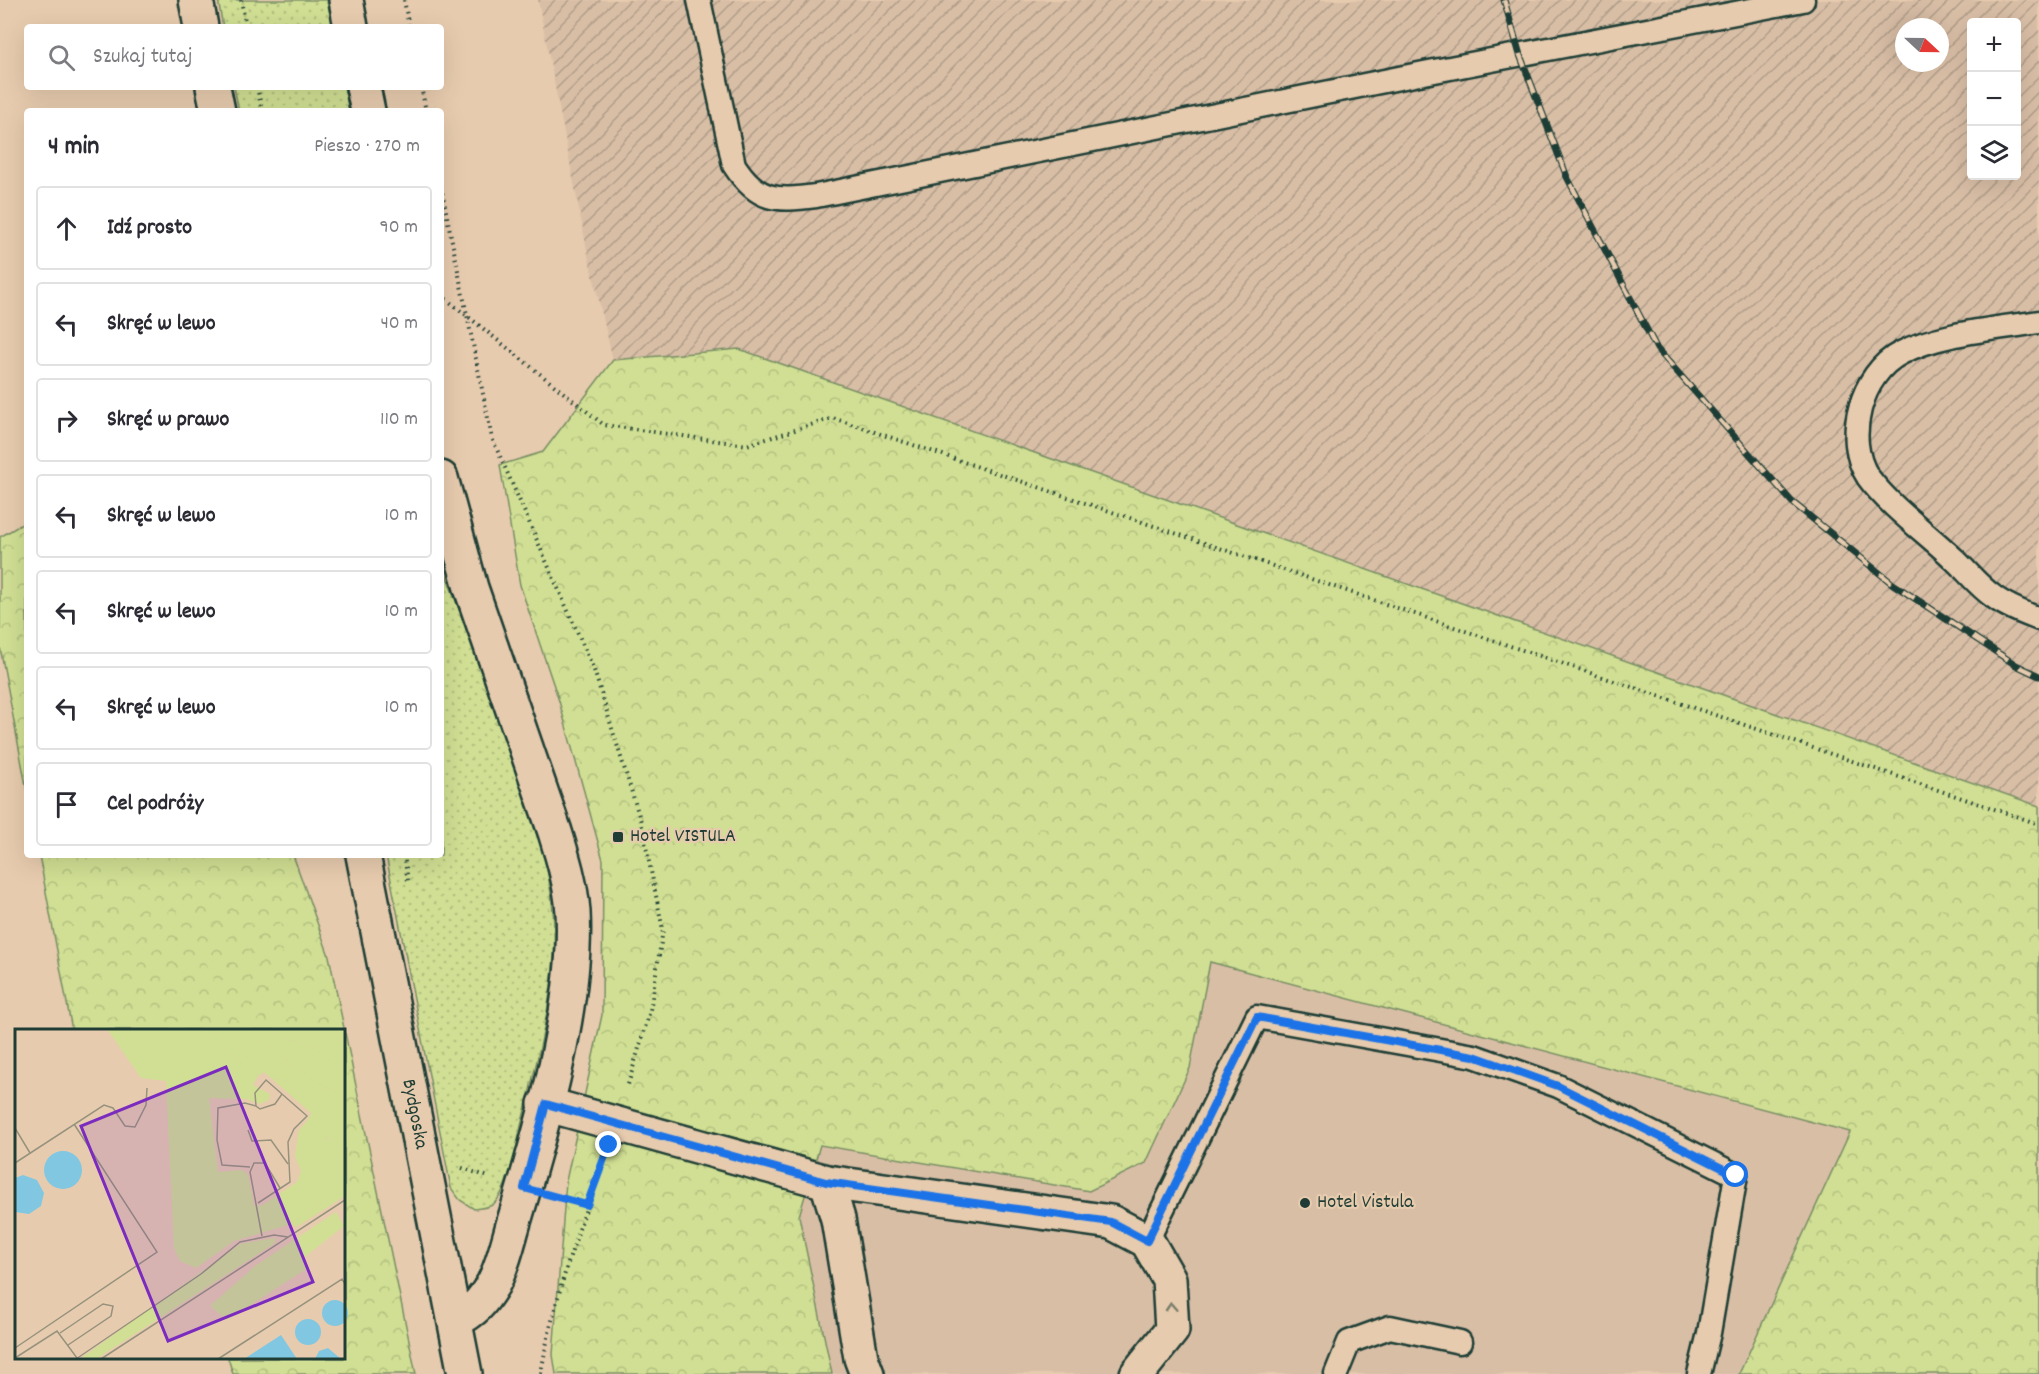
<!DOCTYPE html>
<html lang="pl">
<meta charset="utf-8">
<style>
:root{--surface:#fff;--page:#f2f2f3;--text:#2b2b33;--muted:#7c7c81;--line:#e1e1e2}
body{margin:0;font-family:Dekko,sans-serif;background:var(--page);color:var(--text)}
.controls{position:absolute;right:18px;top:18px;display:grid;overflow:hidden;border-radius:6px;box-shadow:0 6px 24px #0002}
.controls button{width:54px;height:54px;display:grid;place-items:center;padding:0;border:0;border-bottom:2px solid var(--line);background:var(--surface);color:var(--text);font:30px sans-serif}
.compass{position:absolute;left:1895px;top:18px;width:54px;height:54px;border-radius:50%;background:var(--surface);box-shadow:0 6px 24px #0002;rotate:112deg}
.stop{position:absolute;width:18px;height:18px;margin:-14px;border:4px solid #1a73e8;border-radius:50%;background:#fff}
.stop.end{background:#1a73e8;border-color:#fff;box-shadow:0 2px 6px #0008}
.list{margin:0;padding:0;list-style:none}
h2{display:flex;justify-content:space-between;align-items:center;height:78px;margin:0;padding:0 24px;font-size:26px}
h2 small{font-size:20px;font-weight:400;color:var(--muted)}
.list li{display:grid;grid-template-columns:39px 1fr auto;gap:18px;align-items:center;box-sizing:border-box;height:84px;margin:0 12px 12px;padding:0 12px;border:2px solid var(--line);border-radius:6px}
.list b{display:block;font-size:22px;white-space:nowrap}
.list em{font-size:20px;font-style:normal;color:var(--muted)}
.icon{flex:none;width:33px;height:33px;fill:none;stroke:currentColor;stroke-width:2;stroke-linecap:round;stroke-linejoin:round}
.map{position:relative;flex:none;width:2039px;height:1374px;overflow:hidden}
.search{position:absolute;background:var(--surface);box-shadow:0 6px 24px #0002;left:24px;top:24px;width:420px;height:66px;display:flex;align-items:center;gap:15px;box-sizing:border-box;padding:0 21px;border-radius:6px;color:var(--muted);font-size:22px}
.panel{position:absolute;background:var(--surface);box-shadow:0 6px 24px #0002;left:24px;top:108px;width:420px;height:750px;border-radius:6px}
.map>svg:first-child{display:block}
.built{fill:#d9bea6}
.industrial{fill:url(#industrial-furrows);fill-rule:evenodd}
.grass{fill:url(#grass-dots);stroke:#788e64;stroke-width:1.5}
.forest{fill:url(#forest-crowns);stroke:#788e64;stroke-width:1.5}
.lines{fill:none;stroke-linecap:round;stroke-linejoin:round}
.service-casing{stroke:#1f3d34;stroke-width:27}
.minor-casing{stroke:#1f3d34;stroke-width:38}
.tertiary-casing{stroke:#1f3d34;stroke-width:38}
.path{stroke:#1f3d34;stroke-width:4;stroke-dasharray:1.5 4.5;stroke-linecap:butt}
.service{stroke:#e7cbae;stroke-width:22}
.minor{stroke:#e7cbae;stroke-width:33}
.tertiary{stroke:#e7cbae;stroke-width:33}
.rail-casing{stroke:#1f3d34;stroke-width:7}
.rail{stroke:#e7cbae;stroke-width:4.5;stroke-dasharray:14;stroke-linecap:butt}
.oneway{stroke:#797d6b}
.route{stroke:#1a73e8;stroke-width:8}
.poi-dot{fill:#1f3d34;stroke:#e7cbae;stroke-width:2}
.labels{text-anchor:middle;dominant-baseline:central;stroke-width:4.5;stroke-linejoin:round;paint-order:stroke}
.poi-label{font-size:20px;fill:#1f3d34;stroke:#e7cbae;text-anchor:start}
.street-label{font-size:20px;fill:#1f3d34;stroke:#e7cbae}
.inset-road{fill:none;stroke:#97927d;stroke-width:1.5}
.view{fill:#7b2cbf;fill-opacity:0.15;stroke:#7b2cbf;stroke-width:3}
.inset-edge{fill:none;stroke:#1f3d34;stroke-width:3}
</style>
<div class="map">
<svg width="2039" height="1374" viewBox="0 0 2039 1374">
<defs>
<pattern id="industrial-furrows" width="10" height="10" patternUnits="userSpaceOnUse" patternTransform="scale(1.5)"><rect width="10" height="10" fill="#d9bea6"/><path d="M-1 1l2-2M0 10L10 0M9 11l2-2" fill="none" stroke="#af9c88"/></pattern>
<pattern id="grass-dots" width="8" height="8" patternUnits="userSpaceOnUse" patternTransform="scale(1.5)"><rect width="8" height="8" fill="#d0df93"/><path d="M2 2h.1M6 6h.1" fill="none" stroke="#b2c07f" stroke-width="1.8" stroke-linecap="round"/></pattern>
<pattern id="forest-crowns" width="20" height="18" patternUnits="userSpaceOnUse" patternTransform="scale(1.5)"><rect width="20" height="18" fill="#d0df93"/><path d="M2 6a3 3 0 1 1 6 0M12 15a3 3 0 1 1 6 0" fill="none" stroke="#b2c07f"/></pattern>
</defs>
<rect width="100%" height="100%" fill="#e7cbae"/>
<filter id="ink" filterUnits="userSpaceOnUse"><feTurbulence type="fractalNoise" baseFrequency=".0167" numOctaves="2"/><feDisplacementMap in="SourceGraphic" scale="12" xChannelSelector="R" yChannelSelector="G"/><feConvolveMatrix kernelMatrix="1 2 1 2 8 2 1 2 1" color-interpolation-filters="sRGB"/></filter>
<g filter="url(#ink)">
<polygon class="built" points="1210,962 1850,1132 1739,1374 832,1374 799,1216 820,1144 1089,1191 1190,1068"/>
<path class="industrial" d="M538,0H2039V806L739,349L613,360L588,255ZM1972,22H2016V176H1972ZM1904,27H1940V63H1904Z"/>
<g class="grass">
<polygon points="218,0 327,0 333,27 223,27"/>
<polygon points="234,87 344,87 349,111 239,111"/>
<path d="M441,559C480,679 561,830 554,956C550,1013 535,1070 521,1126C517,1144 507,1196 492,1205C487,1208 479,1208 474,1209L460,1200L451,1188L386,855H441Z"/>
</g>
<g class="forest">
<polygon points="739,349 2039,806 2039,1374 1739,1374 1850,1132 1210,962 1190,1068 1146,1163 1089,1191 820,1145 799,1216 832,1374 556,1374 553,1355 566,1181 602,1015 603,860 559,701 520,585 500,465 543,452 613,360"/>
<polygon points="27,521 27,791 0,647 0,537"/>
<polygon points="39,855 293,855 329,956 416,1374 233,1374 228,1358 344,1358 344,1030 72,1030"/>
</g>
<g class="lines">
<g class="service-casing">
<g id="service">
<path d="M699,0L734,165C758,202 776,201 816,196L1424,73L1803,0"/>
<path d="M2039,322C1996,329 1939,333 1901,353C1861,373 1843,439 1868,477C1889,506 1928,534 1954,559C1967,571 1979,587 1994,597C2007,607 2024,613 2039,619"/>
<polyline points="1147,1241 1257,1017 1474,1056 1558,1086 1736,1175 1709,1333 1699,1374"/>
<polyline points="1336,1374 1349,1342 1390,1327 1460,1342"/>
</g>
</g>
<g class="minor-casing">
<g id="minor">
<polyline points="346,0 351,27"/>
<polyline points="363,87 368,111"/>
<path d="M441,478L471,588L555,832C563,858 571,884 573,912C578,1003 542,1128 516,1215C509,1237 504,1264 493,1284C481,1304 474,1311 455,1321"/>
<polyline points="545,1104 827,1182 1111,1222 1147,1241 1169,1279 1172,1330 1137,1374"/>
<polyline points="827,1182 838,1219 861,1358 867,1374"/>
</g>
</g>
<g class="tertiary-casing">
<g id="tertiary">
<polyline points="196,0 201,27"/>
<polyline points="213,87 218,111"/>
<path id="s1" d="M363,855L465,1374"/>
</g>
</g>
<g class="path">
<polyline points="241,0 246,27"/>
<polyline points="404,0 409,27"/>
<polyline points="257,87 262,111"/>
<polyline points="421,87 426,111"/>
<polyline points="441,187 492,438 594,670 641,822 663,930 650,1011 627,1088"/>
<polyline points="441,295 604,425 747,445 833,418 2039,824"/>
<polyline points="404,855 408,881"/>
<polyline points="462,1168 489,1177"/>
<polyline points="559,1198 587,1205"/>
<path d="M541,1374C553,1299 579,1229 604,1158"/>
</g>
<use href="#service" class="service"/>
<use href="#minor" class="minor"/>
<use href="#tertiary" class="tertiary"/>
<g class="rail-casing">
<polyline id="rail" points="1504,0 1520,55 1567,177 1657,349 1792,502 1893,584 2016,665 2039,676"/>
</g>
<use href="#rail" class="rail"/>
</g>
<defs><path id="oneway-chevron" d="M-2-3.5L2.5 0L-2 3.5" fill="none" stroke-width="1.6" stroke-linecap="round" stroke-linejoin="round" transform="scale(1.5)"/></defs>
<use class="oneway" href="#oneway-chevron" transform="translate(1171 1307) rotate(-93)"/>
</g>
<g class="lines" filter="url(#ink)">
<polyline class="route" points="609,1145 587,1205 524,1188 546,1104 826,1182 1111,1222 1147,1241 1257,1017 1474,1056 1558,1086 1736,1175"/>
</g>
<g class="poi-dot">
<rect x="612" y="831" width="12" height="12" rx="3"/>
<circle cx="1305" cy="1203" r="6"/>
</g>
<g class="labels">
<g class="poi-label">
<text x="630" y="837">Hotel VISTULA</text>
<text x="1317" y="1203">Hotel Vistula</text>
</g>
<g class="street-label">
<text stroke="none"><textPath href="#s1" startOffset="264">Bydgoska</textPath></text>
</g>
</g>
<g transform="translate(15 1029)">
<rect width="330" height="330" fill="#e7cbae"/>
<path d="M184,0H197L249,43L243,47ZM229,0H257L270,10L298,18L330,42V67L300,53ZM256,49L272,52L328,113L322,119L312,108L308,109L292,92L296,84ZM330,159V167L283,197L273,196ZM260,209V214L81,330H65L225,215Z" fill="#d0df93"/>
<path d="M92,0H184L243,47L238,56L255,65L254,71L245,75L231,70L194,69L203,143L227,141L233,146L239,177L248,176L282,153L286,142L280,127L284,101L292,92L322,118L327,113L272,52L256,49L197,0H229L300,53L330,67V159L273,196L219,212L181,239L165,232L159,219L151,52L126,49ZM257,0H330V42L298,18L270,10ZM321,183L329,197L287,230L291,240L212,291L195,277L240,237Z" fill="#d0df93"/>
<path d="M29 141a19 19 0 1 1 38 0a19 19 0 1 1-38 0ZM8,146L22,151L29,164L26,177L14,185L0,183V149ZM307 284a13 13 0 1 1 26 0a13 13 0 1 1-26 0ZM280 303a13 13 0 1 1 26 0a13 13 0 1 1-26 0ZM266,306L282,330H229ZM313,319L326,330H300L304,322Z" fill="#81c7e2"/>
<path class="inset-road" d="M0,99L15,124M233,101L237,112L256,111L273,135M0,134L89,76L98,79L110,97L120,98L131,76L132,59M235,138L207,136L202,111L203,79L230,74L241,77M243,174L275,153L273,113L279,100L292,87L251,51L240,64L241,77L245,80L260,75L267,65M247,207L235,143L239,134H250L265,159M45,304L88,275L98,277L96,287L53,316M0,319L142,223L59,95M0,329L42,302L62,329M61,330L186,245L225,213L259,206L273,208M86,330L330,171M203,330L327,250L330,255"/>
<path class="view" d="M211,38L298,253L153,312L66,97Z"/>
<rect width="330" height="330" class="inset-edge"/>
</g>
</svg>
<div class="controls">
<button>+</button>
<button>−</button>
<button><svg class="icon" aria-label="layers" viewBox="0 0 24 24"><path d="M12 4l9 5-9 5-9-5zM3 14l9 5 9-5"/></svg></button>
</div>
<svg class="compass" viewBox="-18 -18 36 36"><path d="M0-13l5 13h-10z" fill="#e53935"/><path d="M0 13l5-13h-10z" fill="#7c7c81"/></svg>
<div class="stop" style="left:1736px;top:1175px"></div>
<div class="stop end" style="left:609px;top:1145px"></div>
<div class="search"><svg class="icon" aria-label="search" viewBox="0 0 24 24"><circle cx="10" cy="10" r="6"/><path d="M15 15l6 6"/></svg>Szukaj tutaj</div>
<section class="panel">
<h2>4 min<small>Pieszo · 270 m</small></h2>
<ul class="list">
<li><svg class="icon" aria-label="ahead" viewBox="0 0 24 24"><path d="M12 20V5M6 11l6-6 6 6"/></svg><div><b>Idź prosto</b></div><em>90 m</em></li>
<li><svg class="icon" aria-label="left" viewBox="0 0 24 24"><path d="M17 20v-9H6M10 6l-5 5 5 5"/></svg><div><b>Skręć w lewo</b></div><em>40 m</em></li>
<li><svg class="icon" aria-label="right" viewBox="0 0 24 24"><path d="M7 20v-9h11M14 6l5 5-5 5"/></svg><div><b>Skręć w prawo</b></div><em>110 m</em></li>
<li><svg class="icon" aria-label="left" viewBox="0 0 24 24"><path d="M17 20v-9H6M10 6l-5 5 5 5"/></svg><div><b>Skręć w lewo</b></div><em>10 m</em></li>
<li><svg class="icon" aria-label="left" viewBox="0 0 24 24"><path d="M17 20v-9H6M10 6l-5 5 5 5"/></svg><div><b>Skręć w lewo</b></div><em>10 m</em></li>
<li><svg class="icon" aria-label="left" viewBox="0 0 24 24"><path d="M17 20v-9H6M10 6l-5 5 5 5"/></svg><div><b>Skręć w lewo</b></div><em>10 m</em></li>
<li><svg class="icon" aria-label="arrive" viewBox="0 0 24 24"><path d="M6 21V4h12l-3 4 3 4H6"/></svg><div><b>Cel podróży</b></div></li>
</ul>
</section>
</div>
